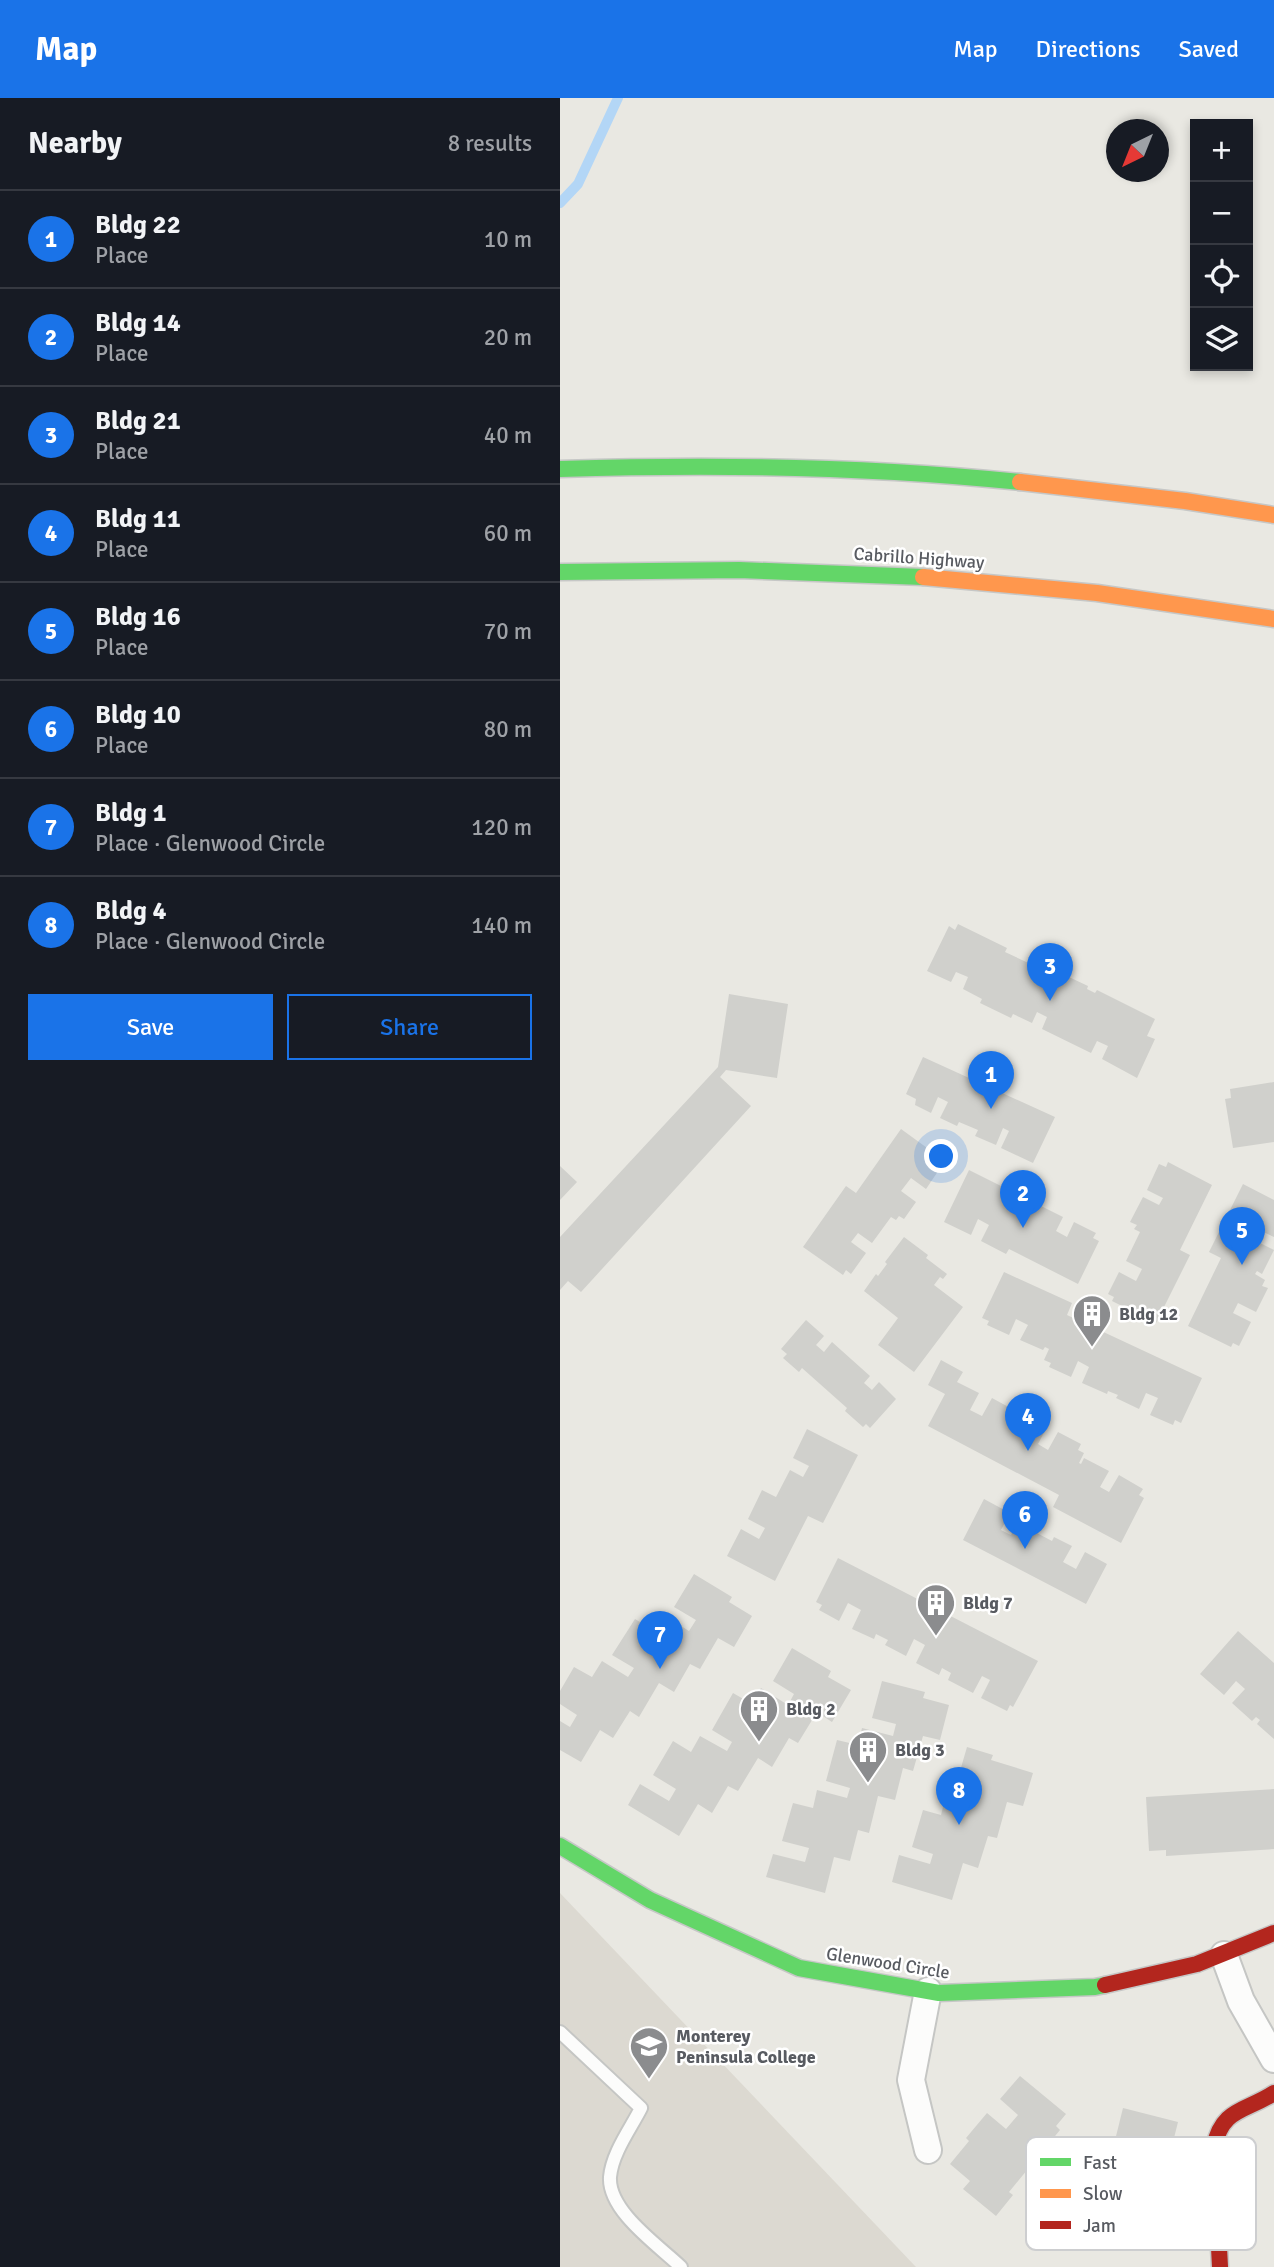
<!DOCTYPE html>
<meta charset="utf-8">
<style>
:root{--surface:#171b24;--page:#242831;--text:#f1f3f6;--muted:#9ea1a6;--line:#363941;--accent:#1a73e8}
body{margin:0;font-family:Signika,sans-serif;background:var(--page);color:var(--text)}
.controls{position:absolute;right:21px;top:21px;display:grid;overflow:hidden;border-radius:0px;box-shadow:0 4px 10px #0003}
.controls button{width:63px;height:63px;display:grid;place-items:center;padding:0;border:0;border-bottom:2px solid var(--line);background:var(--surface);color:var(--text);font:35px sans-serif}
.compass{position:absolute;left:546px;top:21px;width:63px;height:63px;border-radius:50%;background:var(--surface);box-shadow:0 4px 10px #0003;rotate:223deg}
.you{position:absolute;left:382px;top:1059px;width:24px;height:24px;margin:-18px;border:5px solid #fff;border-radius:50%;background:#1a73e8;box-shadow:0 0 0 10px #1a73e833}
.badge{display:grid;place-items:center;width:46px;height:46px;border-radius:50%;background:var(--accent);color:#fff;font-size:23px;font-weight:700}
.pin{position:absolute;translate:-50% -58px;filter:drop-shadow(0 2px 4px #0008)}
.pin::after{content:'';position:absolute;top:37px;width:24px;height:21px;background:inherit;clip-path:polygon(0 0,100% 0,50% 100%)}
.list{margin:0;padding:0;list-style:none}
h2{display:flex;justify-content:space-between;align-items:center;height:91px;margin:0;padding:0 28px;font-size:30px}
h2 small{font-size:23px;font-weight:400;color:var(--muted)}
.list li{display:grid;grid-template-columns:46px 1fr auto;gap:21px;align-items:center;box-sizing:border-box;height:98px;padding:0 28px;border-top:2px solid var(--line)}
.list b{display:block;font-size:26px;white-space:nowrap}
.list p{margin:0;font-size:23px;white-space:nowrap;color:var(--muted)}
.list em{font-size:23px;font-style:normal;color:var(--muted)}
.actions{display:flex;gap:14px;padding:21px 28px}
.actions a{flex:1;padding:16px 0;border:2px solid var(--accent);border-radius:0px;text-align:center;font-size:24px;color:var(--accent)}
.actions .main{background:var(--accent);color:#fff}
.icon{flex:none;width:38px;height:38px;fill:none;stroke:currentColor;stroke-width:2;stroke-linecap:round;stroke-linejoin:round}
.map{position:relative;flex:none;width:714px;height:2169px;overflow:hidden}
header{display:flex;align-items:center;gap:42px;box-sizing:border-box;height:98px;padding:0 35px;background:var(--accent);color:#fff}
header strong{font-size:33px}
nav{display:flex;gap:38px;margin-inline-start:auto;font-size:24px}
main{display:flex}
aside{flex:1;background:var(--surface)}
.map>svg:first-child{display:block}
.education{fill:#dcd9d1}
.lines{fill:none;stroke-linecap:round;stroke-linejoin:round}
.stream{stroke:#b3d6f6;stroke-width:10}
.building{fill:#d0d0cc}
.lane-casing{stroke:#c5c6c4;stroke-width:16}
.street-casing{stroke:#c5c6c4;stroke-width:30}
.fast-casing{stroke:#c6c7c6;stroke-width:19}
.slow-casing{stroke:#c6c7c6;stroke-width:19}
.jam-casing{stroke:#c6c7c6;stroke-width:19}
.lane{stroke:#fcfcfb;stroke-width:12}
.street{stroke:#fcfcfb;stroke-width:26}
.fast{stroke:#63d668;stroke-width:16}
.slow{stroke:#ff974d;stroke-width:16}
.jam{stroke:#b3261e;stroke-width:16}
.labels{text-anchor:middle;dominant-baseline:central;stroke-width:5;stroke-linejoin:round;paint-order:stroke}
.street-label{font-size:18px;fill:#585b61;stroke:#fff}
.poi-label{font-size:18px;font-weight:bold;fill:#585b61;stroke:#fff;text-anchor:start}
.key{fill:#fff;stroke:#cdced0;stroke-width:2}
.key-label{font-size:19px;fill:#585b61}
</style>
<header>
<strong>Map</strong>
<nav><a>Map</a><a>Directions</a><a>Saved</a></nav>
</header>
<main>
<aside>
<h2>Nearby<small>8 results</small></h2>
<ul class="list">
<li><span class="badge">1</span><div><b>Bldg 22</b><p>Place</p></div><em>10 m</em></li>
<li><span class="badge">2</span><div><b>Bldg 14</b><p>Place</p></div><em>20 m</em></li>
<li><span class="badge">3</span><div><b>Bldg 21</b><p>Place</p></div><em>40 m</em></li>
<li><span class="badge">4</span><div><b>Bldg 11</b><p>Place</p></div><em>60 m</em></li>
<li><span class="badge">5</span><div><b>Bldg 16</b><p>Place</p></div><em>70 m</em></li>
<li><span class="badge">6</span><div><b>Bldg 10</b><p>Place</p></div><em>80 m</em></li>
<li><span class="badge">7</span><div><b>Bldg 1</b><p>Place · Glenwood Circle</p></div><em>120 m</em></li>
<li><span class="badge">8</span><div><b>Bldg 4</b><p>Place · Glenwood Circle</p></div><em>140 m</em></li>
</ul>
<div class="actions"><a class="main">Save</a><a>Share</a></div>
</aside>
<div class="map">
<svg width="714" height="2169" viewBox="0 0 714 2169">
<rect width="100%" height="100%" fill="#e9e8e2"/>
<polygon class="education" points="0,1795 356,2169 0,2169"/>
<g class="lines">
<polyline class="stream" points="0,105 18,86 58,0"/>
</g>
<g class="building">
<polygon points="398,826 447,850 445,854 475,868 477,864 528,888 527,891 535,895 537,892 595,921 587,938 595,941 577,980 542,961 548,948 537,943 531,955 482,931 487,919 477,914 472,925 453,916 451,920 420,905 422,901 403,891 408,879 396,874 391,884 367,873 389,828 395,832"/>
<polygon points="169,896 228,906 217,980 166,972 160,979 191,1008 21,1194 8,1183 0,1192 0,1139 158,969"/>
<polygon points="363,959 495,1019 473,1065 441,1050 449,1033 443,1030 436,1047 415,1038 418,1032 399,1024 397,1028 380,1020 388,1004 378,999 371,1015 355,1007 356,1001 346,996"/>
<polygon points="714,984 714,1044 673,1050 665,1001 671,1000 670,991"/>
<polygon points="341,1031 385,1063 366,1091 351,1080 341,1093 356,1104 344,1121 339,1118 336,1122 331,1119 312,1145 298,1135 291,1144 306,1155 291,1176 286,1172 283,1177 243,1149 286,1088 296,1095"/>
<polygon points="608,1064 652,1087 620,1152 630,1157 596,1225 552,1203 554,1199 548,1196 559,1174 576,1183 582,1171 566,1163 580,1134 574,1131 577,1127 570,1124 583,1099 599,1107 603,1100 587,1092 599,1066 606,1069"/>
<polygon points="0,1068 17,1084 0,1102"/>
<polygon points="409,1072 503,1119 496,1133 507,1139 514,1124 536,1135 533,1140 539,1143 518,1186 449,1151 446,1156 421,1143 429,1127 418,1121 411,1137 384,1124"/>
<polygon points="683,1086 714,1102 714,1139 701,1133 696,1143 714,1152 702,1176 697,1173 695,1176 705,1182 702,1188 708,1190 696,1214 678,1205 673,1215 691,1224 679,1248 673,1245 671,1249 628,1228 661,1160 649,1154"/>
<polygon points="344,1139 368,1157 366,1160 387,1176 383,1181 380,1179 374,1187 403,1209 354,1274 318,1247 338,1220 304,1193 316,1176 318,1178 327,1166 325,1164"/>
<polygon points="444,1174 512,1205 507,1217 642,1280 621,1325 615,1322 613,1327 590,1317 598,1300 586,1295 579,1311 556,1300 558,1297 548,1293 547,1296 522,1285 529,1269 518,1263 511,1279 489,1269 491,1265 484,1262 489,1251 485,1249 483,1252 460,1242 468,1227 456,1221 449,1237 427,1227 429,1223 422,1220"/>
<polygon points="246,1222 264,1238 256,1247 264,1254 272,1244 310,1278 304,1285 312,1292 319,1284 336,1301 310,1330 306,1326 303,1329 285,1313 287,1310 242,1270 239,1274 223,1260 227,1256 221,1251"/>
<polygon points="381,1262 403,1274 397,1284 419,1295 410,1312 422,1318 432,1300 454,1312 451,1317 461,1323 464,1317 487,1329 478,1346 488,1352 498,1334 521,1346 518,1352 524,1355 519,1365 521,1366 524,1360 549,1373 540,1389 549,1394 559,1377 583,1391 579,1397 584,1400 561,1445 493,1409 499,1397 368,1328 385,1296 368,1287"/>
<polygon points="247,1331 298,1357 263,1425 248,1418 215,1483 167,1458 181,1431 199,1441 205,1430 188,1421 202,1392 216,1399 230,1372 243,1379 249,1368 233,1360"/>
<polygon points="424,1401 450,1415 441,1432 451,1437 460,1420 475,1428 473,1433 492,1443 494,1439 512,1448 503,1464 516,1471 525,1454 547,1466 526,1506 403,1442"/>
<polygon points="278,1460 478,1563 453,1609 450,1607 447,1613 421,1600 430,1582 422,1578 413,1595 388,1582 391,1575 382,1570 379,1577 356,1565 365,1547 354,1541 346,1558 325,1547 328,1542 316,1536 314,1541 292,1531 301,1512 288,1505 279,1523 259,1512 262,1507 256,1504"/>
<polygon points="134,1476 172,1499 169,1504 192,1518 174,1549 158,1540 140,1571 130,1566 114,1594 99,1585 79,1619 70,1613 53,1640 40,1632 21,1664 0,1652 0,1623 10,1629 17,1617 0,1606 0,1593 14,1569 32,1579 42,1563 68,1579 74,1570 52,1557 75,1521 93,1532 102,1516 129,1533 136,1522 114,1509"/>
<polygon points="678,1533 714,1565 714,1641 697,1626 700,1622 696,1619 692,1623 672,1605 685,1591 676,1583 664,1597 640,1576"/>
<polygon points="232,1550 271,1573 268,1579 291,1592 272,1624 257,1614 238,1645 229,1640 212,1669 198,1660 178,1693 168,1688 152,1715 138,1706 119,1738 68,1707 80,1686 109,1703 116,1691 93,1677 113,1643 131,1654 140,1638 167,1653 172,1644 152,1632 173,1595 192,1606 201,1590 228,1607 234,1596 213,1583"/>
<polygon points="322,1583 365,1594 363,1600 389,1607 380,1642 363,1638 353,1673 343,1670 335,1702 318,1698 309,1735 298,1732 290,1763 274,1759 265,1795 206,1779 213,1756 245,1764 249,1750 222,1743 233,1705 253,1710 257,1692 287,1700 290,1690 266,1683 277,1642 298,1647 302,1630 333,1638 336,1626 312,1620"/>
<polygon points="407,1649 433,1657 431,1662 473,1675 463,1708 447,1704 437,1740 428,1738 418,1770 403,1765 392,1802 332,1784 339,1757 370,1766 373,1756 352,1749 363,1712 381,1717 386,1697 415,1706 419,1694 396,1687"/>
<polygon points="714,1691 714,1751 606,1758 606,1752 589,1753 586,1699"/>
<polygon points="460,1978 506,2016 496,2028 500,2032 449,2094 453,2097 436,2118 403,2091 410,2083 390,2066 409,2043 406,2040 427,2015 446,2031 458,2017 440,2001"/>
<polygon points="563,2010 618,2024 590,2137 535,2123"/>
</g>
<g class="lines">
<g class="lane-casing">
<path id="lane" d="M0,1934L81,2010C71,2030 52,2055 50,2079C48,2113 98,2147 121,2169"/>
</g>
<g class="street-casing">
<g id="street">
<polyline points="664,1857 681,1903 714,1961"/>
<polyline points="368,2052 351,1982 368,1893"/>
</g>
</g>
<g class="fast-casing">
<g id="fast">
<path d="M0,371C153,366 307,368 460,384"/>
<polyline points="0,474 179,472 363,479"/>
<polyline points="0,1748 90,1802 239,1870 379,1895 535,1889 545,1887"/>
</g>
</g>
<g class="slow-casing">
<g id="slow">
<polyline points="460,384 625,403 714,417"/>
<polyline points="363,479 537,495 714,521"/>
</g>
</g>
<g class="jam-casing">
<g id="jam">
<polyline points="545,1887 637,1866 714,1835"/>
<path d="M660,2169L654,2049C662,2010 685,2014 714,1995"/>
</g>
</g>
<use href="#lane" class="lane"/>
<use href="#street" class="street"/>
<use href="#fast" class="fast"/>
<use href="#slow" class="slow"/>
<use href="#jam" class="jam"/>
</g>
<defs>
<g id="building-pin" transform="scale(2.0125)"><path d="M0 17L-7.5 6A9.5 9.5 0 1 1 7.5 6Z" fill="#8b8c8e" stroke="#fff"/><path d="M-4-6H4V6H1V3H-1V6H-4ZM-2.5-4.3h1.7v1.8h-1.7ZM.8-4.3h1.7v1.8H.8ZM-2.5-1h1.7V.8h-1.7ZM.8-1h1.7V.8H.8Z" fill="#fff"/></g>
<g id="university-pin" transform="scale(2.0125)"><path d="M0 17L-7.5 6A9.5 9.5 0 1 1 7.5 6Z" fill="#8b8c8e" stroke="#fff"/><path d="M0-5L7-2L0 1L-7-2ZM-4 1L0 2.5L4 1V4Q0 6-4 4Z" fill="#fff"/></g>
</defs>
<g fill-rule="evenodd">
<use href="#building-pin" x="532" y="1216"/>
<use href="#building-pin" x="376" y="1505"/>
<use href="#building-pin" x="199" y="1611"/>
<use href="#building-pin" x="308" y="1652"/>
<use href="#university-pin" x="89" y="1948"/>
</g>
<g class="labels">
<g class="street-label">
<text transform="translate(359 460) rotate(4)">Cabrillo Highway</text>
<text transform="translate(328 1865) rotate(9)">Glenwood Circle</text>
</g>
<g class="poi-label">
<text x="559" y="1216">Bldg 12</text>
<text x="403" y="1505">Bldg 7</text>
<text x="226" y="1611">Bldg 2</text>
<text x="335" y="1652">Bldg 3</text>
<text x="116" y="1938">Monterey<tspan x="116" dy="21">Peninsula College</tspan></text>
</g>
</g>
<rect x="466" y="2039" width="230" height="113" rx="10" class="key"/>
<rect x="480" y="2060" width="31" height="8" fill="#63d668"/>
<rect x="480" y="2091" width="31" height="9" fill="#ff974d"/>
<rect x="480" y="2123" width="31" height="8" fill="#b3261e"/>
<g class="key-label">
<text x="523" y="2071">Fast</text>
<text x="523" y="2102">Slow</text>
<text x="523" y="2134">Jam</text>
</g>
</svg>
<div class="controls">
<button>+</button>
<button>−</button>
<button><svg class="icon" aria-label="locate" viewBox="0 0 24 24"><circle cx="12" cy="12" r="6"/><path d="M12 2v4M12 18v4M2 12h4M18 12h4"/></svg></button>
<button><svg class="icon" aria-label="layers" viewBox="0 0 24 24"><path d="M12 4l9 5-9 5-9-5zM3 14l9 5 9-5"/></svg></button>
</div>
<svg class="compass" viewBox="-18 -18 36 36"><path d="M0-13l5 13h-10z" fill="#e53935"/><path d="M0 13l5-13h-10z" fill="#9ea1a6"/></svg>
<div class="you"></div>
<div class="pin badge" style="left:431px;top:1011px">1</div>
<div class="pin badge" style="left:463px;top:1130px">2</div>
<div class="pin badge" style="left:490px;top:903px">3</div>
<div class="pin badge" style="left:468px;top:1353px">4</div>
<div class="pin badge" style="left:682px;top:1167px">5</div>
<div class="pin badge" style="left:465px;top:1451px">6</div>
<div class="pin badge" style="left:100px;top:1571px">7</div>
<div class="pin badge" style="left:399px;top:1727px">8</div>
</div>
</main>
